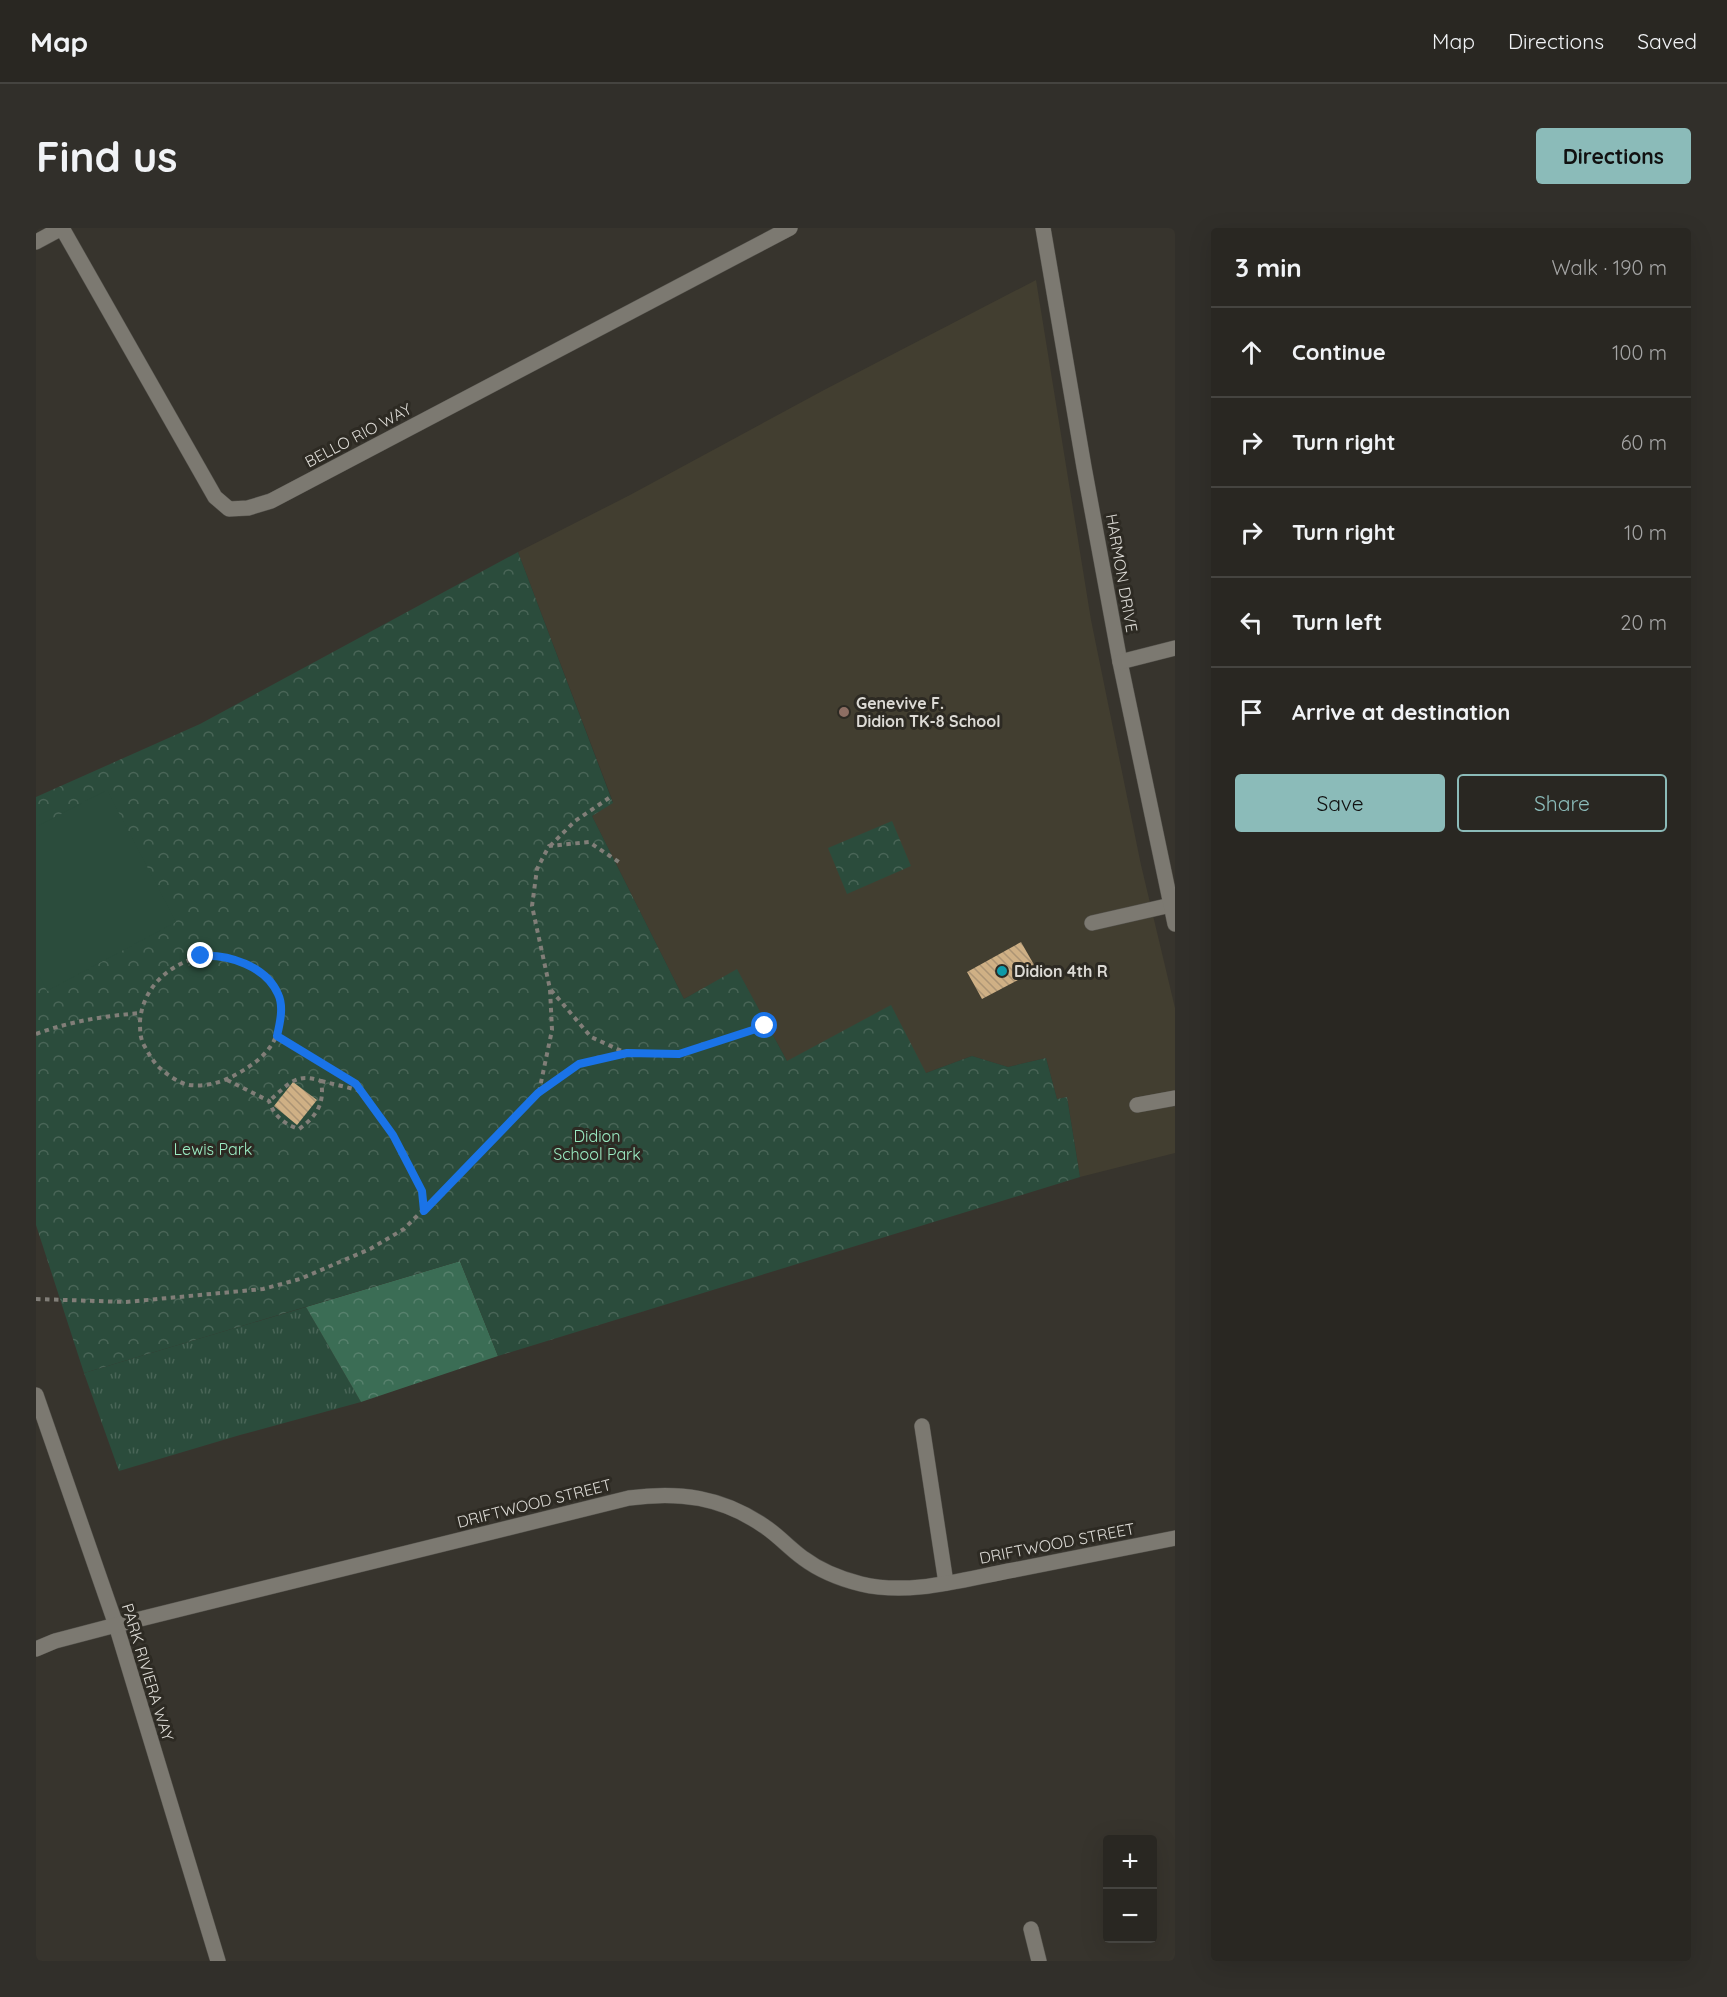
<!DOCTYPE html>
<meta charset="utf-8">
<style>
:root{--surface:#292722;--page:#312f2a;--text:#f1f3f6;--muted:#a5a5a5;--line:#454440;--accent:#8bbbb9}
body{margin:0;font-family:Quicksand,sans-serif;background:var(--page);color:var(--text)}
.controls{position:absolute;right:18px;bottom:18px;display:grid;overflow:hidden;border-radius:6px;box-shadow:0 6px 24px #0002}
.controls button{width:54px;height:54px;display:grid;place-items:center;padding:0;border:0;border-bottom:2px solid var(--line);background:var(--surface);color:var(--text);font:30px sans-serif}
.stop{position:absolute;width:18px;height:18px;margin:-14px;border:4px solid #1a73e8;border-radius:50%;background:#fff}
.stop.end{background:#1a73e8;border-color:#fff;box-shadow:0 2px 6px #0008}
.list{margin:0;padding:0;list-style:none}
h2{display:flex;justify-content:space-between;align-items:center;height:78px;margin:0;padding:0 24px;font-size:26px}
h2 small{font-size:20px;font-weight:400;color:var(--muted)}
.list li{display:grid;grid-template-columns:39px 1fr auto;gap:18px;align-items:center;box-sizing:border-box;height:90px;padding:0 24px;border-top:2px solid var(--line)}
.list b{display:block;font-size:22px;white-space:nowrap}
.list em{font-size:20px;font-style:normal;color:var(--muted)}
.actions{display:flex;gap:12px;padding:18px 24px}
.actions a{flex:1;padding:14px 0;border:2px solid var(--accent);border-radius:6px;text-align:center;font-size:21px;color:var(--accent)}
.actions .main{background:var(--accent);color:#111}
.icon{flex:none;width:33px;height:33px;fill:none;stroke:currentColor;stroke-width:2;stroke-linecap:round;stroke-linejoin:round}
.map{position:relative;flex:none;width:1139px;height:1733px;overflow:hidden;border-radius:6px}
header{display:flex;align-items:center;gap:36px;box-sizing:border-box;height:84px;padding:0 30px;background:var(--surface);border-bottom:2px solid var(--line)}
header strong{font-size:28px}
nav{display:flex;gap:33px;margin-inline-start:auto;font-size:21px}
.intro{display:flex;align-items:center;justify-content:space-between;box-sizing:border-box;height:144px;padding:0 36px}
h1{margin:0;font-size:42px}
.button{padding:15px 27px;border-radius:6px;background:var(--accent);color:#111;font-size:21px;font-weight:700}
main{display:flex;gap:36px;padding:0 36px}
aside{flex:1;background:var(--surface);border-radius:6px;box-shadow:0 6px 24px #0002}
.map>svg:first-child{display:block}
.built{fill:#423e30}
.grass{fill:url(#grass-tufts)}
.forest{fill:url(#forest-crowns)}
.park{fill:url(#park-crowns)}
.garden{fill:#2b4c3c}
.building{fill:url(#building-back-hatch)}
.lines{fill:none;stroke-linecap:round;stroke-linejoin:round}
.service-casing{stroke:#53514b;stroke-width:16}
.minor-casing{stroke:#53514b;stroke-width:16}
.path{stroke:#817e78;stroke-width:4;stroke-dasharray:4.5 4.5;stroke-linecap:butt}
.service{stroke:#7c7971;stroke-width:15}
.minor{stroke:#7c7971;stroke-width:15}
.route{stroke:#1a73e8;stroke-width:8}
.education-dot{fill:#8d6e63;stroke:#2d2a23;stroke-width:2}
.culture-dot{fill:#0f9aa8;stroke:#2d2a23;stroke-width:2}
.labels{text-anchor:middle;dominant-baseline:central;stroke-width:6;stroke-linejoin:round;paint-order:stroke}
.street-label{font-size:16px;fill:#dcdad5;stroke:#2d2a23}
.poi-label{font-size:16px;font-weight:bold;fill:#dcdad5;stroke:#2d2a23;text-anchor:start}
.park-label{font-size:16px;fill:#9cedc4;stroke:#2d2a23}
</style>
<header>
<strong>Map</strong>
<nav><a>Map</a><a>Directions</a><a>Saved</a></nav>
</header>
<div class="intro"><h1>Find us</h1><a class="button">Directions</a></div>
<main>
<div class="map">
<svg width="1139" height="1733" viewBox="0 0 1139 1733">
<defs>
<pattern id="grass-tufts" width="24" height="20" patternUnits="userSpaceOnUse" patternTransform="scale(1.5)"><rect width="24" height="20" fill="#2b4c3c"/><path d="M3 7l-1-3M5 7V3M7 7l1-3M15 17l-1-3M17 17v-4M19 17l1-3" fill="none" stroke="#496557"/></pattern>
<pattern id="forest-crowns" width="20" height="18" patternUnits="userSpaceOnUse" patternTransform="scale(1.5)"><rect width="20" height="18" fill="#3b6d55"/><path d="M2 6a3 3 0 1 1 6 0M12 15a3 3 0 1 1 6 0" fill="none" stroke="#57816d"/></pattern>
<pattern id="park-crowns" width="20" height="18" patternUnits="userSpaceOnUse" patternTransform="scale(1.5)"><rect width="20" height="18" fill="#2b4c3c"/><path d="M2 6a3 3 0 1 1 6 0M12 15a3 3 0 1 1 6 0" fill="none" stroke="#496557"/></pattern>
<pattern id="building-back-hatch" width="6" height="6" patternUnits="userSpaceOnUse" patternTransform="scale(1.5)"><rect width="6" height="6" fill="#cfb085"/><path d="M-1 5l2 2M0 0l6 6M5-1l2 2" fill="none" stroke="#ac9474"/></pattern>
</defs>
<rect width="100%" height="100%" fill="#37342d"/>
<polygon class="built" points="1000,52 1055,392 1105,637 1139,780 1139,925 1044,949 1031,869 1021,871 1010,830 972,839 936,828 890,845 751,833 701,742 648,771 556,588 577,574 482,324 594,267 788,162"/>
<polygon class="grass" points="270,1079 325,1174 204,1207 83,1243 48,1145"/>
<polygon class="forest" points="424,1033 462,1128 325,1174 270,1079"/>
<g class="park">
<polygon points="482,324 577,575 556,588 648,771 701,741 751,833 855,777 890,845 936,828 972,839 1010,830 1021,871 1031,869 1044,949 462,1128 424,1033 48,1145 0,997 0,569 164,496"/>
<polygon points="856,593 875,638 811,666 792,620"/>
</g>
<polygon class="garden" points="71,562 140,694 11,763 0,741 0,599"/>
<g class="building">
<polygon points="985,714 1001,742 946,771 931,744"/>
<polygon points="257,854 281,872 261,897 238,878"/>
</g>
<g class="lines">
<g class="service-casing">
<g id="service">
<polyline points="1056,695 1135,677"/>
<polyline points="1101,877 1139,870"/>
</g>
</g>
<g class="minor-casing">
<g id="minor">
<polyline points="1007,0 1048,239 1084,434 1139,696"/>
<polyline points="0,14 26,0 179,269 193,281 212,280 235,273 754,0"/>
<polyline points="1084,434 1139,420"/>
<polyline points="0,1167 80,1397 182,1733"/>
<polyline points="886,1198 910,1355"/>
<path d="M0,1421L19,1413L80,1397L593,1270C643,1263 686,1269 728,1298C742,1307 753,1320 767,1330C783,1342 805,1351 825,1356C875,1368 928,1351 978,1342C1031,1331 1085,1321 1139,1310"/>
<polyline points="995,1701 1003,1733"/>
</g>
</g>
<g class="path">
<polyline points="514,618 539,593 573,570"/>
<path d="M175,727C199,730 234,742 243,768C245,775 244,783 244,791C242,818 224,833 201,846C187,854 170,859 153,857C143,855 133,848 125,841C118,835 114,828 109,819C104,811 104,803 104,793C107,756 139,731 175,727Z"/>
<polyline points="515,762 555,809 590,825"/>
<path d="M0,806C35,793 68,788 105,785"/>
<polyline points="241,808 320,856 322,861"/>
<path d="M191,852L233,873C238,888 248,896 263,901C281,888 289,875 285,853C259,844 252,857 233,873"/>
<polyline points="285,853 322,862 358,907 386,963 388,983"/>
<polyline points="503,864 516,802 514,761 496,678 501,641 513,618 553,614 583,634"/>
<polyline points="0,1071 90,1074 227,1061 264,1051 334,1021 368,1001 503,865 543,836 591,825 643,826 729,798"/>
</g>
<use href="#service" class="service"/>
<use href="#minor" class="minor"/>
</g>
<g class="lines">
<path class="route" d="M165,728C192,726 230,738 242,766C248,778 244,795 241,808L320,856L357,907L386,963L388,983L502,865L543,836L591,825L643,826L729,798"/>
</g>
<circle class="education-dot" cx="808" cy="484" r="6"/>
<circle class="culture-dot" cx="966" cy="743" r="6"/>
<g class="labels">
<g class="street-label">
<text transform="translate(322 207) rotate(-28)">BELLO RIO WAY</text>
<text transform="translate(1086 345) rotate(80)">HARMON DRIVE</text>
<text transform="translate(498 1275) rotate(-14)">DRIFTWOOD STREET</text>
<text transform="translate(1021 1315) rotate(-11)">DRIFTWOOD STREET</text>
<text transform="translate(112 1444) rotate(73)">PARK RIVIERA WAY</text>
</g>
<g class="poi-label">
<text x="820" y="475">Genevive F.<tspan x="820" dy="18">Didion TK-8 School</tspan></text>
<text x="978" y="743">Didion 4th R</text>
</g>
<g class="park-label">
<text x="561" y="908">Didion<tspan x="561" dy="18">School Park</tspan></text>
<text x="177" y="921">Lewis Park</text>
</g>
</g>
</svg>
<div class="controls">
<button>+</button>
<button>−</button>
</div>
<div class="stop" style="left:729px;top:798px"></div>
<div class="stop end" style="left:165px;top:728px"></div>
</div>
<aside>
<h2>3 min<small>Walk · 190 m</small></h2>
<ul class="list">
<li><svg class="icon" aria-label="ahead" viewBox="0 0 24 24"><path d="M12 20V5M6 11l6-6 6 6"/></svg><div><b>Continue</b></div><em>100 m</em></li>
<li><svg class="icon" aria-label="right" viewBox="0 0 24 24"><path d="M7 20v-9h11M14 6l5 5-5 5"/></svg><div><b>Turn right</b></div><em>60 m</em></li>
<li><svg class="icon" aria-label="right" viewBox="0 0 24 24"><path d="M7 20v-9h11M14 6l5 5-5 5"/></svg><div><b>Turn right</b></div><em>10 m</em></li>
<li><svg class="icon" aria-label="left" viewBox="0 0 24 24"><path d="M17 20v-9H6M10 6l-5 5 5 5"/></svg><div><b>Turn left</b></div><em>20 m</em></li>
<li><svg class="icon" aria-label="arrive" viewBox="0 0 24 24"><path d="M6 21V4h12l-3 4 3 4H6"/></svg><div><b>Arrive at destination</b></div></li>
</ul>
<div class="actions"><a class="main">Save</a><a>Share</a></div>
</aside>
</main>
